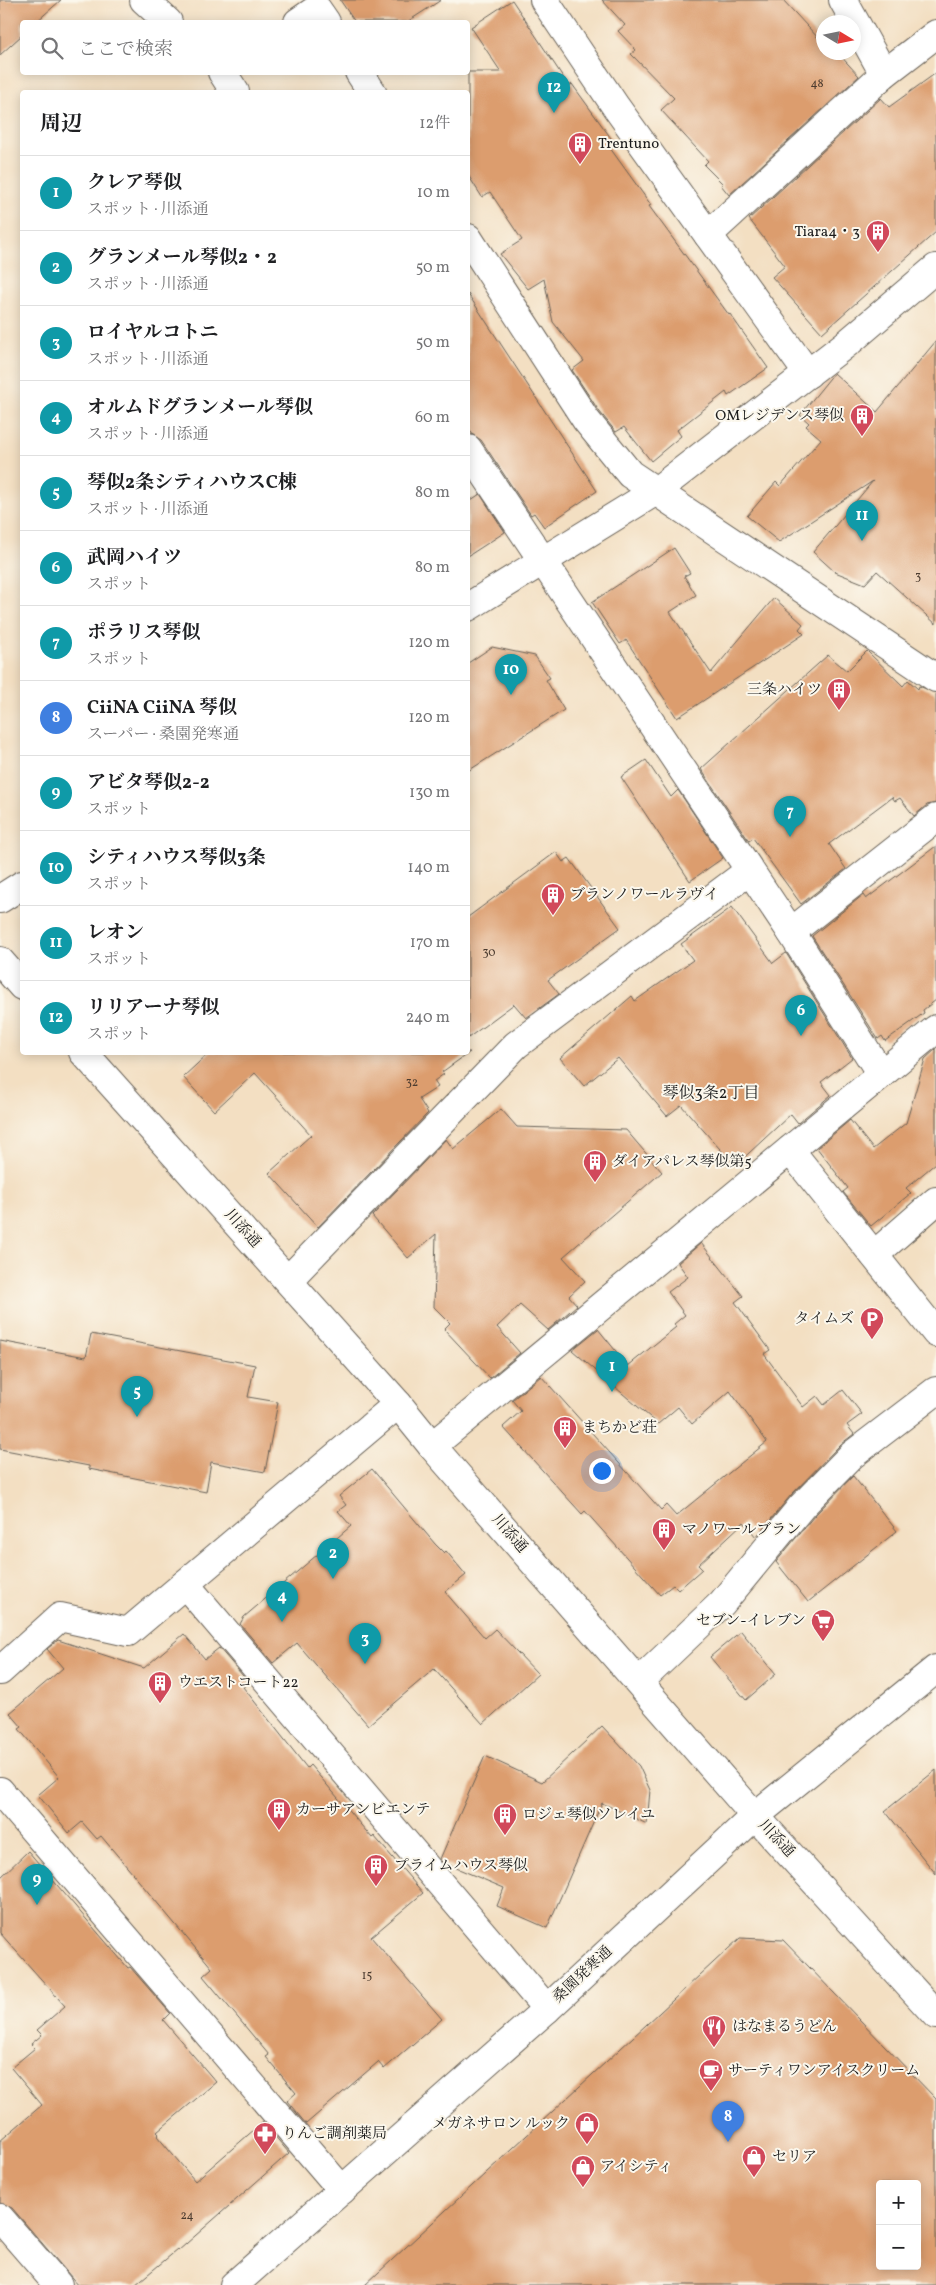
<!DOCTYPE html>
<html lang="ja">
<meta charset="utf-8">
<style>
:root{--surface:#fff;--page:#f2f2f2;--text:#202124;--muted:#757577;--line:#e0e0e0;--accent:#d1495b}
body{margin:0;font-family:Vollkorn,"Noto Serif JP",serif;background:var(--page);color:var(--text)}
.controls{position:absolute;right:15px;bottom:15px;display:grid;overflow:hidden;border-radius:5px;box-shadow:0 2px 12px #0003}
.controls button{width:45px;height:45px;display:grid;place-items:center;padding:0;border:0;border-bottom:1px solid var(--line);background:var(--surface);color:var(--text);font:25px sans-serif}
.compass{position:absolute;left:816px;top:15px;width:45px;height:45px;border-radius:50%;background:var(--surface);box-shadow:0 2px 12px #0003;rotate:100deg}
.you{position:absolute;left:601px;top:1470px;width:18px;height:18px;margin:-12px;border:4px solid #fff;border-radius:50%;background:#1a73e8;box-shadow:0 0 0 8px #1a73e833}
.badge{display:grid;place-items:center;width:32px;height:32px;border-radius:50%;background:var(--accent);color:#fff;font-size:16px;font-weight:700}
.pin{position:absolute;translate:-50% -41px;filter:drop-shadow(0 1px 2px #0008)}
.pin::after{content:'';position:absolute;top:26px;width:18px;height:15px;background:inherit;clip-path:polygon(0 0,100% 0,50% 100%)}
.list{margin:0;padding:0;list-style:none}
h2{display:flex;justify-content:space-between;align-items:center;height:65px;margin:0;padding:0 20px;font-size:21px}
h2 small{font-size:16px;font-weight:400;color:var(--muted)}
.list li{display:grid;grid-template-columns:32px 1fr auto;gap:15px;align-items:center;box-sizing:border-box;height:75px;padding:0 20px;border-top:1px solid var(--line)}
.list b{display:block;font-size:19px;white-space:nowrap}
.list p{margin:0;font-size:16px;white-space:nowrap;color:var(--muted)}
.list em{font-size:16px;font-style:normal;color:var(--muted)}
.icon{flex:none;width:28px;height:28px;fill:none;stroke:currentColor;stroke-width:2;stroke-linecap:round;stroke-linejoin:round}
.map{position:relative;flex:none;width:936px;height:2285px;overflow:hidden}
.search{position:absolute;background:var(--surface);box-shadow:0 2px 12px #0003;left:20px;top:20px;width:450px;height:55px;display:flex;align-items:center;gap:12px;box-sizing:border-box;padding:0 18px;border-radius:5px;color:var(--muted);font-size:19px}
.panel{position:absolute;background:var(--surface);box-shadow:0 2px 12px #0003;left:20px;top:90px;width:450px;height:965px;border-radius:5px}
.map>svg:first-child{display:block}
.building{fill:#dc9d6e;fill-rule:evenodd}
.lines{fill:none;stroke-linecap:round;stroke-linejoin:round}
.minor-casing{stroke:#676056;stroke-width:30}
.tertiary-casing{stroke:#676056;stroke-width:30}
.minor{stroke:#fff;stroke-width:28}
.tertiary{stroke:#fff;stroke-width:28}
.labels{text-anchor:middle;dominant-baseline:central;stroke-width:4;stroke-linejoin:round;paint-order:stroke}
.number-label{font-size:12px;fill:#4c3c30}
.poi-label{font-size:15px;fill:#1c1c1c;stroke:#fbf7ec;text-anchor:start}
.street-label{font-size:15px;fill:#1c1c1c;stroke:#fbf7ec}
.neighbourhood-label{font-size:16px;fill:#1c1c1c;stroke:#fbf7ec}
</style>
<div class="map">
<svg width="936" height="2285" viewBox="0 0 936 2285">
<rect width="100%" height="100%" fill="#fbf7ec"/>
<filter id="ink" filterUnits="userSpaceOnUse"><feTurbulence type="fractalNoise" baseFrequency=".02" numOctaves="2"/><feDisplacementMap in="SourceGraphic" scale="10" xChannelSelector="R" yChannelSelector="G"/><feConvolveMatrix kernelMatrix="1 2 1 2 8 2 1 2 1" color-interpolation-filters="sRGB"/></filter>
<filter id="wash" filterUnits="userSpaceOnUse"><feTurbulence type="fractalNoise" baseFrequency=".0096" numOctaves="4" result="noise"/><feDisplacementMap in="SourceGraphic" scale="20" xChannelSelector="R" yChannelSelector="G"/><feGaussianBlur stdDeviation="1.12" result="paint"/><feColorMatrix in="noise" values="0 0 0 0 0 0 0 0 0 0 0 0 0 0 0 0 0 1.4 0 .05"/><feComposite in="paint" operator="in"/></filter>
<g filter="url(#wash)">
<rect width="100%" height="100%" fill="#f3dfc2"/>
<g id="blocks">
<g class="building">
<polygon points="0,0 61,0 36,22 22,22 22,35 0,55"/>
<polygon points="340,0 441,0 407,22 355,22"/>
<polygon points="512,0 569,86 572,84 616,145 610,148 651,205 649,206 729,315 730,314 768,368 728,396 726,392 677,430 681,436 651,461 624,427 616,432 599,411 572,370 584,361 553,322 544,279 528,289 500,254 522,240 490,192 482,197 468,175 468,72 501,72 471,27"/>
<polygon points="602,0 783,0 820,40 824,39 824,52 837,52 859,76 729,195 721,185 723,184 704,165 708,161 661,110 674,98 631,54 636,50 618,31 625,25"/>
<polygon points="936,73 936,232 822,333 772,277 785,266 749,219 881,98 889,107"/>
<polygon points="468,294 597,491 544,527 534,513 531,515 481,440 473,435 468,427"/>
<polygon points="936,341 936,624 877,571 865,584 835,572 813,552 873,481 779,542 747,516 776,482 780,486 821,439 806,426 809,423 800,415 834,373 877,412"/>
<polygon points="480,494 505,532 468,556 468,502"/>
<polygon points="674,548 690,573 684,576 696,595 670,612 711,673 774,598 803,624 799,629 804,634 677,718 626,640 620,644 592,602"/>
<polygon points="492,647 535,656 550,678 546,680 564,710 468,771 468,663"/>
<polygon points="867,651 903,686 908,680 918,689 919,686 936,693 936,803 927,805 914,816 900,798 895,801 892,797 829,844 846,869 801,904 753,838 749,841 701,769 828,655 847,671"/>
<polygon points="646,760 671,797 678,790 723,858 690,881 621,777"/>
<polygon points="936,846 936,1000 923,1010 924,1013 885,1041 882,1036 878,1039 812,936 863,895 866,899"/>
<polygon points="556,852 563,862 569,858 620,928 548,980 559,994 526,1018 514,1004 468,1038 468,917"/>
<polygon points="732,907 773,963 786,953 852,1058 821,1082 831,1095 798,1123 791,1114 735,1166 681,1105 667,1116 618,1058 584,1086 560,1058 632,996 635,1001 693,960 681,944"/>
<polygon points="936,1049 936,1163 906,1188 911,1193 871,1226 843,1192 848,1188 817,1148 850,1120 873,1149 906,1123 925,1059"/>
<polygon points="210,1052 470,1052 442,1072 444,1074 434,1081 438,1087 419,1099 428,1113 318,1227 269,1173 311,1135 255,1073 214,1111 183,1077"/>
<polygon points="501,1109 517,1127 626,1130 662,1172 563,1257 585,1281 569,1296 577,1305 548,1330 520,1305 497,1327 520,1353 490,1378 444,1329 450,1323 434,1307 436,1234 408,1258 372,1216 446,1139 453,1149"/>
<polygon points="701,1243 743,1296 735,1302 770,1350 764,1354 803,1407 817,1396 824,1405 843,1390 862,1414 847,1425 854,1434 841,1444 791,1495 756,1537 744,1522 698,1565 702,1569 678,1590 673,1585 660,1595 585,1511 582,1514 503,1427 521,1411 512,1400 541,1376 661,1510 666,1505 676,1516 767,1442 730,1391 692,1424 678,1407 658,1424 572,1350 598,1329 628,1366 676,1327 674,1324 685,1315 668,1292 688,1277 678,1263"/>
<polygon points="91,1334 255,1365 248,1397 278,1402 265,1472 211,1462 206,1492 89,1469 89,1466 0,1449 0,1341 86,1357"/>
<polygon points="372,1469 435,1544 444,1553 446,1551 466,1575 445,1592 485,1638 495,1629 538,1674 483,1724 434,1669 368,1725 297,1643 273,1663 240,1624 244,1617 351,1526 338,1511 346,1505 339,1496"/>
<polygon points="853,1476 897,1531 808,1602 776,1562 814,1516"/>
<polygon points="741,1631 776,1674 746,1700 710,1657"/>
<polygon points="184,1634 205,1659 219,1648 249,1683 243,1687 307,1768 310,1765 372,1838 374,1836 423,1893 371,1937 442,2019 384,2069 378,2062 306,2124 287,2101 296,2093 266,2057 269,2055 203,1976 212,1968 101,1836 97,1839 82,1822 69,1833 38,1795 59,1777 19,1729 22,1727 10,1713 63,1668 47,1649 58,1640 144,1668"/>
<polygon points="602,1726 639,1766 650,1790 647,1824 602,1803 547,1928 497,1906 504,1888 442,1862 440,1859 485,1756 542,1782"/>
<polygon points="936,1770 936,1874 885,1811"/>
<polygon points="28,1851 128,1968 130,1967 170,2013 163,2020 216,2082 157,2132 159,2134 157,2136 195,2181 263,2122 289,2153 178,2251 177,2250 135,2285 78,2285 12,2208 0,2203 0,2141 42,2105 11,2068 35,2048 31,2044 42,2035 37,2030 65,2006 0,1933 0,1878"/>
<path d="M740,1938L783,1940L936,2099V2285H365ZM880,2184H917V2266H880Z"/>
</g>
</g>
</g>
<g filter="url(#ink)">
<use href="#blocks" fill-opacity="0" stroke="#676056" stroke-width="1"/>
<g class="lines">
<g class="minor-casing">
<g id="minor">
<polyline points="144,0 168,22"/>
<polyline points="544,0 616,107 808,374"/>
<polyline points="843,0 884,74"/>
<polyline points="298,22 317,9 326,22"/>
<polyline points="222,72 235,92"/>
<polyline points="359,72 372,92"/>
<polyline points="708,235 884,74 936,34"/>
<polyline points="468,238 586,420 630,474 936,678"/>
<polyline points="468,449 791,932 881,1074"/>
<polyline points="468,607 656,491 850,341 936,268"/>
<polyline points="0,899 22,885"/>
<polyline points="791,932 936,818"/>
<polyline points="790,1150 936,1333"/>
<polyline points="874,1255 936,1201"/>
<polyline points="288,1280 516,1045 749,871"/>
<polyline points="432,1446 936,1029"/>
<polyline points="185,1584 547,2009"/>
<polyline points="0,1671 60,1617 128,1632 398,1404"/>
<polyline points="639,1682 722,1603 802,1506 852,1455 936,1391"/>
<polyline points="0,1791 342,2190"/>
<polyline points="0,2218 58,2285"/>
</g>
</g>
<g class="tertiary-casing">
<g id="tertiary">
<polyline points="0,961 22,986"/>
<polyline points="83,1052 398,1404 432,1446 755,1816 936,2015"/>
<polyline points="234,2285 547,2009 755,1816 936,1669"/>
</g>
</g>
<use href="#minor" class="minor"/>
<use href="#tertiary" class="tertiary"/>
</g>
</g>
<defs>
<g id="building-pin" transform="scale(1.25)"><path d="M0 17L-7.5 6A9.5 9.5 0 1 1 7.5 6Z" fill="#d1495b" stroke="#fbf7ec"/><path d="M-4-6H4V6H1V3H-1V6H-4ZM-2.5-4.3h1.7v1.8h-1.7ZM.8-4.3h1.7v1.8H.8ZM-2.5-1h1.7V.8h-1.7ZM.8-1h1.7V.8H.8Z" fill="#fff"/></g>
<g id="parking-pin" transform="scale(1.25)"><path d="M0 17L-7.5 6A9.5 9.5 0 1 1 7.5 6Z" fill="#d1495b" stroke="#fbf7ec"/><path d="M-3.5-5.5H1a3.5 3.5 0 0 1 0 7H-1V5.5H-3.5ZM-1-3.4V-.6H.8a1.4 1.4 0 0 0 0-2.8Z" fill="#fff"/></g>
<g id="supermarket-pin" transform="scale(1.25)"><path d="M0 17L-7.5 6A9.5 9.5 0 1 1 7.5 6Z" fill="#d1495b" stroke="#fbf7ec"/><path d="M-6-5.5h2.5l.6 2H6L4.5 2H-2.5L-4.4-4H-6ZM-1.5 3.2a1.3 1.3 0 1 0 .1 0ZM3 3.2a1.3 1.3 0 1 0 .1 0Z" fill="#fff"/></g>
<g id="restaurant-pin" transform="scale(1.25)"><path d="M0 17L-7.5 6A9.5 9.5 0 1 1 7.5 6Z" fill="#d1495b" stroke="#fbf7ec"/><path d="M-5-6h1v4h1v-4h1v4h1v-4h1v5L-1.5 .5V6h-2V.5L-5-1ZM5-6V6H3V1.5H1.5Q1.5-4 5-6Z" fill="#fff"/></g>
<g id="cafe-pin" transform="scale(1.25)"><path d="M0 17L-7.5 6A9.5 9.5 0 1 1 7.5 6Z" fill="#d1495b" stroke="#fbf7ec"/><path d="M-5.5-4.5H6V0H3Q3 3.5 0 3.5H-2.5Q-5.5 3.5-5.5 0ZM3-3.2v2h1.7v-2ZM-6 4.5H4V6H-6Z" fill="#fff"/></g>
<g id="shop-pin" transform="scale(1.25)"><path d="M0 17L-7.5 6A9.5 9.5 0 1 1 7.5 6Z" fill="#d1495b" stroke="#fbf7ec"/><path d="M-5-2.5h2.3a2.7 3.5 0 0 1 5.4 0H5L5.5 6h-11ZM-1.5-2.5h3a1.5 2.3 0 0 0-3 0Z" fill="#fff"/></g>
<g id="pharmacy-pin" transform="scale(1.25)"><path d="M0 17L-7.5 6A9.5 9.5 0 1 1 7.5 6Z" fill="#d1495b" stroke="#fbf7ec"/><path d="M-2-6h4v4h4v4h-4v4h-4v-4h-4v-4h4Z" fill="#fff"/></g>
</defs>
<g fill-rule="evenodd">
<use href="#building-pin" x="580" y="144"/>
<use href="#building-pin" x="878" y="232"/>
<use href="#building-pin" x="862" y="416"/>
<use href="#building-pin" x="839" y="690"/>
<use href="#building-pin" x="553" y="895"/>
<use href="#building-pin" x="595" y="1162"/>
<use href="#parking-pin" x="872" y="1319"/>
<use href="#building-pin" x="565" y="1428"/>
<use href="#building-pin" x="664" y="1530"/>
<use href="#supermarket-pin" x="823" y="1621"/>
<use href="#building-pin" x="160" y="1683"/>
<use href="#building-pin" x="279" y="1810"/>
<use href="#building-pin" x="505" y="1815"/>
<use href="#building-pin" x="376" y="1866"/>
<use href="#restaurant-pin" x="714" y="2027"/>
<use href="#cafe-pin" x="711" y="2071"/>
<use href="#shop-pin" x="587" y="2124"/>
<use href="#pharmacy-pin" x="265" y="2134"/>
<use href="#shop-pin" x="754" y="2157"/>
<use href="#shop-pin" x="583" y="2167"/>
</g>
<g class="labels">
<g class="number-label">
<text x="817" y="84">48</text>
<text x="918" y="577">3</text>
<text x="489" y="953">30</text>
<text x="412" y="1083">32</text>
<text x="367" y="1976">15</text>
<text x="187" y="2216">24</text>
</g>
<g class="poi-label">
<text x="598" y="144">Trentuno</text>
<text x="860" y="232" text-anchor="end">Tiara4・3</text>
<text x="844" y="416" text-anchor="end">OMレジデンス琴似</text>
<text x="822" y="690" text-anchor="end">三条ハイツ</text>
<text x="570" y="895">ブランノワールラヴイ</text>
<text x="612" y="1162">ダイアパレス琴似第5</text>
<text x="854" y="1319" text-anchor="end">タイムズ</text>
<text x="582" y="1428">まちかど荘</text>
<text x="682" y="1530">マノワールブラン</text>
<text x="806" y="1621" text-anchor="end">セブン-イレブン</text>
<text x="178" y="1683">ウエストコート22</text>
<text x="296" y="1810">カーサアンビエンテ</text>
<text x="522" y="1815">ロジェ琴似ソレイユ</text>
<text x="394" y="1866">プライムハウス琴似</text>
<text x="732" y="2027">はなまるうどん</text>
<text x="728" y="2071">サーティワンアイスクリーム</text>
<text x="570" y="2124" text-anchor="end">メガネサロン ルック</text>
<text x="282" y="2134">りんご調剤薬局</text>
<text x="772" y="2157">セリア</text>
<text x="600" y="2167">アイシティ</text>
</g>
<g class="street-label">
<text transform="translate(242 1229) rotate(48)">川添通</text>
<text transform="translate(509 1534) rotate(49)">川添通</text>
<text transform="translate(776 1839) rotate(47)">川添通</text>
<text transform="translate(583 1975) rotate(-43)">桑園発寒通</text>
</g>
<g class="neighbourhood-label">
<text x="711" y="1094">琴似3条2丁目</text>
</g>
</g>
</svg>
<div class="controls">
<button>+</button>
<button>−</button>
</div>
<svg class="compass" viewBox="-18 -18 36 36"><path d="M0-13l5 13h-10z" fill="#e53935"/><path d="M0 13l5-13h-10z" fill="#757577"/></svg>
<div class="you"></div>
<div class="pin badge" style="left:612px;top:1392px;background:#0f9aa8">1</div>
<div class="pin badge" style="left:333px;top:1579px;background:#0f9aa8">2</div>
<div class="pin badge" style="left:365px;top:1664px;background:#0f9aa8">3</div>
<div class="pin badge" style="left:282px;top:1622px;background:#0f9aa8">4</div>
<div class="pin badge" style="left:137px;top:1417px;background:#0f9aa8">5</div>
<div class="pin badge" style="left:801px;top:1036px;background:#0f9aa8">6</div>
<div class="pin badge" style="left:790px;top:837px;background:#0f9aa8">7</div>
<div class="pin badge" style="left:728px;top:2142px;background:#3f7fe0">8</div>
<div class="pin badge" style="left:37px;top:1905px;background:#0f9aa8">9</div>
<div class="pin badge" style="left:511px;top:695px;background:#0f9aa8">10</div>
<div class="pin badge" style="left:862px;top:541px;background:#0f9aa8">11</div>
<div class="pin badge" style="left:554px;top:113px;background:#0f9aa8">12</div>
<div class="search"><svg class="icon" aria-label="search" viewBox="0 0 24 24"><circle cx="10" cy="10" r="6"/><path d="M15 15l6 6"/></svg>ここで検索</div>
<section class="panel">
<h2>周辺<small>12件</small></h2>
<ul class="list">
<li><span class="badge" style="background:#0f9aa8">1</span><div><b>クレア琴似</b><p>スポット · 川添通</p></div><em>10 m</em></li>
<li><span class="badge" style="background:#0f9aa8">2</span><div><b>グランメール琴似2・2</b><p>スポット · 川添通</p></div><em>50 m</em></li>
<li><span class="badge" style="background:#0f9aa8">3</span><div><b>ロイヤルコトニ</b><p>スポット · 川添通</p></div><em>50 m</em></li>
<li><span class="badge" style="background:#0f9aa8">4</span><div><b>オルムドグランメール琴似</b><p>スポット · 川添通</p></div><em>60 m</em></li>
<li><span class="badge" style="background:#0f9aa8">5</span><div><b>琴似2条シティハウスC棟</b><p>スポット · 川添通</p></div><em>80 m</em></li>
<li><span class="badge" style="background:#0f9aa8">6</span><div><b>武岡ハイツ</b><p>スポット</p></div><em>80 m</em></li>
<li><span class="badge" style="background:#0f9aa8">7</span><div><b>ポラリス琴似</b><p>スポット</p></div><em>120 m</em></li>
<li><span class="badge" style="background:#3f7fe0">8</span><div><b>CiiNA CiiNA 琴似</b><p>スーパー · 桑園発寒通</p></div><em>120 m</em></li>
<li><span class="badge" style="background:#0f9aa8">9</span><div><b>アビタ琴似2-2</b><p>スポット</p></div><em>130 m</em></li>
<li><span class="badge" style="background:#0f9aa8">10</span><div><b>シティハウス琴似3条</b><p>スポット</p></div><em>140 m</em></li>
<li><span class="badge" style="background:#0f9aa8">11</span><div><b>レオン</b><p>スポット</p></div><em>170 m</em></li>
<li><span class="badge" style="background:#0f9aa8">12</span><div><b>リリアーナ琴似</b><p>スポット</p></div><em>240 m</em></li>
</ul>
</section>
</div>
